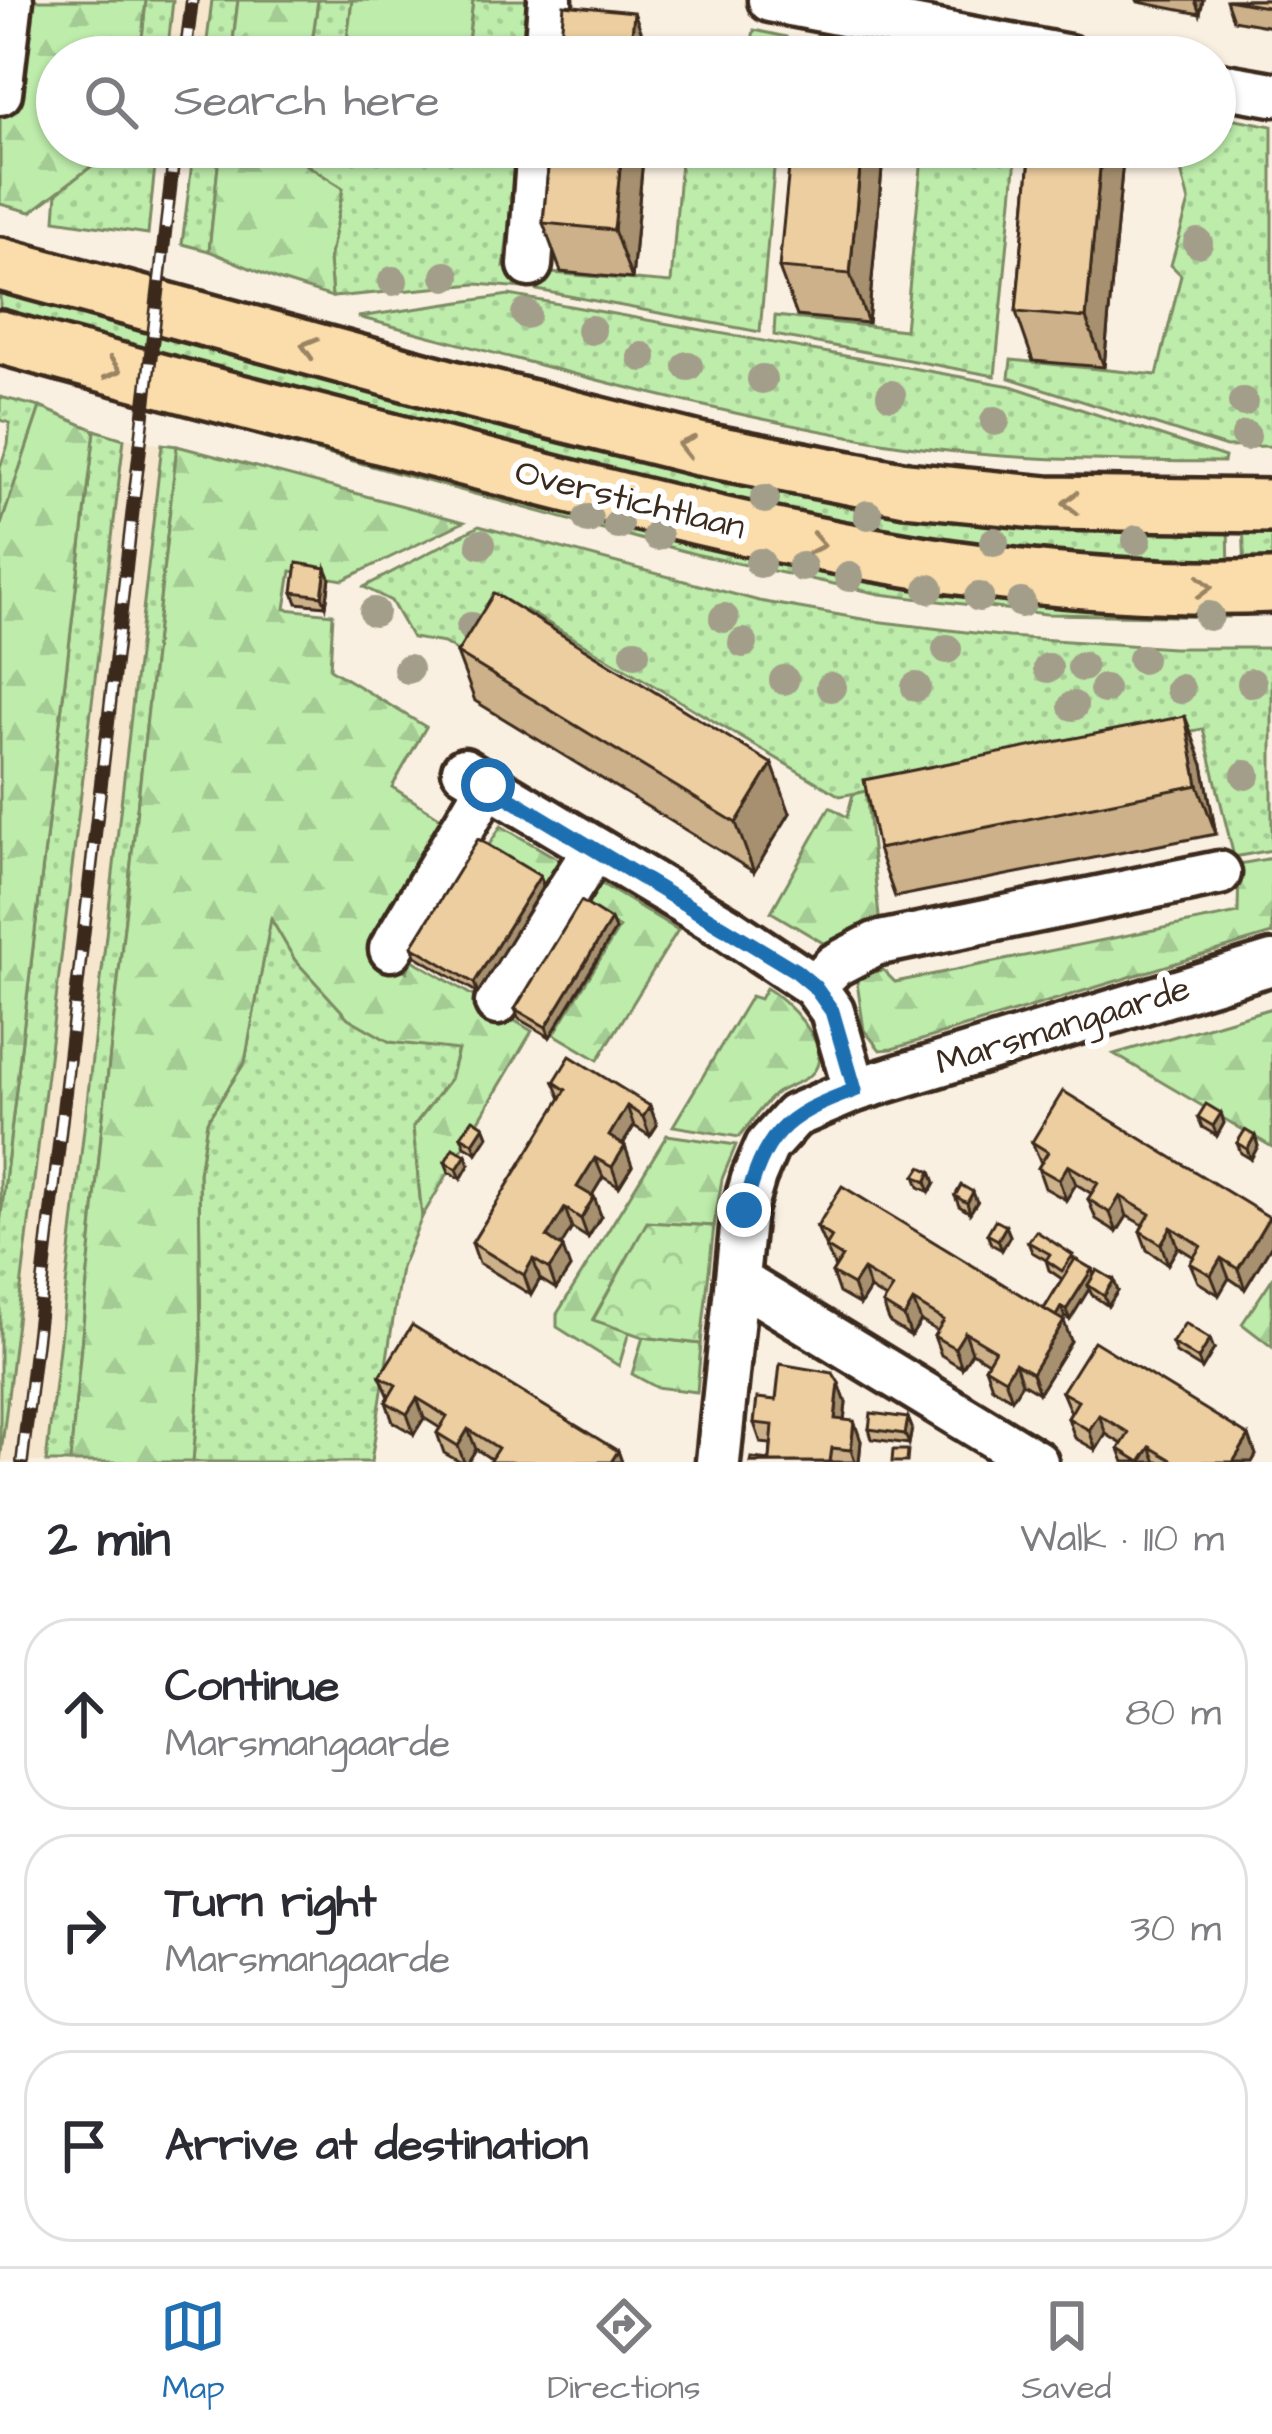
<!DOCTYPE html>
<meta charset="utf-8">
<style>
:root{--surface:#fff;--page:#f2f2f3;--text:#2b2b33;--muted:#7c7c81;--line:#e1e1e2;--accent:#1f6fb2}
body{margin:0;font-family:"Architects Daughter",sans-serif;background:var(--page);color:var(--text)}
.stop{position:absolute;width:36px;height:36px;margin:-27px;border:9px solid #1f6fb2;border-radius:50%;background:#fff}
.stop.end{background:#1f6fb2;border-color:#fff;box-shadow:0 3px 12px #0008}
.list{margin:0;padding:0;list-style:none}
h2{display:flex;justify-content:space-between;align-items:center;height:156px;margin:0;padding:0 48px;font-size:51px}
h2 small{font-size:39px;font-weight:400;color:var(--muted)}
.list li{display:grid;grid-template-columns:78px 1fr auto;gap:36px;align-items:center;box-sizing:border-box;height:192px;margin:0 24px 24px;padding:0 24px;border:3px solid var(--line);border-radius:48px}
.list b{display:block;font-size:45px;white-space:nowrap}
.list p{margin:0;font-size:39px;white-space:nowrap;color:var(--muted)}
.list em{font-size:39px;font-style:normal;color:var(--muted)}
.icon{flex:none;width:66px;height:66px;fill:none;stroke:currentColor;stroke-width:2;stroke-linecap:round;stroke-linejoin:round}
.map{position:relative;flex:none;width:1272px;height:1462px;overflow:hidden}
.search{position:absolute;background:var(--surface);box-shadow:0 3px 9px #0004;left:36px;right:36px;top:36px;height:132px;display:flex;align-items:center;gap:30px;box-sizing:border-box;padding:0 42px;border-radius:66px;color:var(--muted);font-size:45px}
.sheet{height:804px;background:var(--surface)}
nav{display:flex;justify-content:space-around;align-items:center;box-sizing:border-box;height:168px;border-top:3px solid var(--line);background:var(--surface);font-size:33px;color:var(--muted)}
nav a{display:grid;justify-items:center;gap:6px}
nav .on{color:var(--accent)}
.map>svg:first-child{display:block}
.built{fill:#f6e6ce}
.grass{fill:url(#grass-dots);stroke:#7c8b64;stroke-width:3}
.forest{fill:url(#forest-firs);stroke:#7c8b64;stroke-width:3}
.park{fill:url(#park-crowns);stroke:#7c8b64;stroke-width:3}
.garden{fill:#bdecab;stroke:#7c8b64;stroke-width:3}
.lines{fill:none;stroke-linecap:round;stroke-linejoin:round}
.minor-casing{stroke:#3b2a1e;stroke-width:51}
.major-casing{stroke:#3b2a1e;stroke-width:60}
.minor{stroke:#fff;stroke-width:42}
.major{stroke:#fbddab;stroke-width:51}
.rail-casing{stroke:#3b2a1e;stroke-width:14}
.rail{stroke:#fff;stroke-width:9;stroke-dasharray:27;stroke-linecap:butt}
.tree{fill:#a39e89}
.wall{fill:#ccb18a;stroke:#3b2a1e;stroke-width:3}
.shaded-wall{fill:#a69070;stroke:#3b2a1e;stroke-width:3}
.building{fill:#edcea0;stroke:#3b2a1e;stroke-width:3}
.oneway{stroke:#9b8464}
.route{stroke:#1f6fb2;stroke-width:15}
.labels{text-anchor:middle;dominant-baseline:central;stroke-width:12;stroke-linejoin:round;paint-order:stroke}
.street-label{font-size:36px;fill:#3b2a1e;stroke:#fff}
</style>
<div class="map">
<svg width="1272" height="1462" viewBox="0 0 1272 1462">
<defs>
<pattern id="grass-dots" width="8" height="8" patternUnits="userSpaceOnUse" patternTransform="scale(3)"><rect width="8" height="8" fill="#bdecab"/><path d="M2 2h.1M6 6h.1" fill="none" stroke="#a3cb93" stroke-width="1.8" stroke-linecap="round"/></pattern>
<pattern id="forest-firs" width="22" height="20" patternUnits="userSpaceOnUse" patternTransform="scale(3)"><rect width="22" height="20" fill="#bdecab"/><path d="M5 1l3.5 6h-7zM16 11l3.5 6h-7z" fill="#a3cb93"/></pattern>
<pattern id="park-crowns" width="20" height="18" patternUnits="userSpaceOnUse" patternTransform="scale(3)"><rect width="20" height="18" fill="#bdecab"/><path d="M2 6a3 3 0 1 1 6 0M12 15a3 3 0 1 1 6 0" fill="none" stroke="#a3cb93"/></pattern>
</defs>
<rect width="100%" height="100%" fill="#faf0e2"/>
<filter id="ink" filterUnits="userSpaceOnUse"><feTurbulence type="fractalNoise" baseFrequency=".00833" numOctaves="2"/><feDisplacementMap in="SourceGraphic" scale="24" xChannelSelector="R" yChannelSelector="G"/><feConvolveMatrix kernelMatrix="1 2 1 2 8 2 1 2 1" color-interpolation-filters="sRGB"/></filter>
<g filter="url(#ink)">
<g class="built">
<polygon points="71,0 318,0 310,57 67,57"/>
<polygon points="95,430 256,466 148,1462 0,1462 0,1223"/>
</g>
<g class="grass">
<polygon points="146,0 173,0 167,57 140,57"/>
<polygon points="212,0 238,0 231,57 205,57"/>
<polygon points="318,0 352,0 345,57 310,57"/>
<polygon points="473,0 531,0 526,57 466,57"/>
<polygon points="754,30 786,37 784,57 749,57"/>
<polygon points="1215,115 1272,126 1272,446 1226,447 1009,378 1011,360 1157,375 1181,275 1171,265 1189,202 1175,147 1215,147"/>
<polygon points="117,147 157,147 148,234 55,220 57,192"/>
<polygon points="194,147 220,147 209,251 182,244"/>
<polygon points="298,147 518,147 504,267 525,270 524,288 477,284 332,297 329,260 343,189 297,158"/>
<polygon points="682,147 776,147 760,332 537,290 539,272 671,283"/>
<polygon points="923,147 1017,147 995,376 774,335 775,316 905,330"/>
<polygon points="0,279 583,436 1228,522 1229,576 885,551 0,322"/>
<path d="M509,295L1011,386L1225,457L1224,462C1108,461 990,461 876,441C701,411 529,362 358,317Z"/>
<polygon points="154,389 1228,600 1229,617 1046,614 880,594 695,554 150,406"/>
<polygon points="0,397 40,407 0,528 0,467 8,445 10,423 0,420"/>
<polygon points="95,430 124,439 0,1462 0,1223"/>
<polygon points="162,444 177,446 102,1126 70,1462 46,1462"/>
<polygon points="1243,521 1272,523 1272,573 1245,574"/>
<polygon points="479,526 759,601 874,621 1008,637 1173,648 1272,648 1272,850 1234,857 1203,729 840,796 526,610 484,668 444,643 412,638 391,601 364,587"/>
<polygon points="271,917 295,960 390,1042 458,1049 450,1079 413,1127 422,1217 401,1268 371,1462 193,1462 201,1359 199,1173 207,1121 245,1062"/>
</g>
<g class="forest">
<polygon points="20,0 146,0 140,57 57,57 57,147 117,147 31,212 0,204 0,115 11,86"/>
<polygon points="238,0 318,0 310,57 231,57"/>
<polygon points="220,147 298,147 297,159 343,188 329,260 332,297 278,280 209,251"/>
<polygon points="40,407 95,430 0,1223 0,528"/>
<polygon points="177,446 464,522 343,580 291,571 285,609 333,614 330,669 426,727 392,787 444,820 368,947 407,972 411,959 532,1031 422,1217 413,1127 450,1079 458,1050 390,1042 348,1018 295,960 271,919 245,1062 207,1121 199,1173 201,1359 193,1462 70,1462 102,1126"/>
<polygon points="866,791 880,926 830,947 771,912 830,807 847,817 853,794"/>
<polygon points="501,826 570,866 555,889 487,848"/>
<polygon points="1272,858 1272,934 892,1049 880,1050 864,1030 856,976 883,970 895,982 1238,913 1239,864"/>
<polygon points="592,878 678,930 598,1060 554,1034 619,928 578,901"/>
<path d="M766,988C786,999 832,1044 815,1070C807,1082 787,1085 775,1094C762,1105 750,1124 739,1137L673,1126L751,996L760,999Z"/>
<polygon points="1272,1008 1272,1147 1114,1054"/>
<polygon points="667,1135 736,1145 722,1179 714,1226 647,1223 593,1319 629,1332 619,1366 557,1327 557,1314"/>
<polygon points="1272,1279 1272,1347 1242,1324"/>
<polygon points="643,1337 701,1344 697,1392 656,1387 632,1374"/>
</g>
<polygon class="park" points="647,1222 714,1226 701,1344 643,1337 593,1320"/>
<polygon class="garden" points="352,0 473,0 466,57 345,57"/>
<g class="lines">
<g class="minor-casing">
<g id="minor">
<polyline points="770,0 1069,57"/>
<polyline points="546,57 550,0"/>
<polyline points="1215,84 1272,94"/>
<polyline points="0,93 11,0"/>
<polyline points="530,265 539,147"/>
<polyline points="464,770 727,928 814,986 832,1011 855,1090"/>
<polyline points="391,949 488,785"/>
<polyline points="814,986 835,965 875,944 1219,873"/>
<polyline points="497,1003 594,850"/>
<polyline points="737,1280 1036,1462"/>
<polyline points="718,1462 744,1210 754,1176 767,1146 794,1116 855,1090 1272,963"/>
</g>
</g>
<g class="major-casing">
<g id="major">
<polyline points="0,264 456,388 699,449 906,489 1047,503 1272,506"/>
<path d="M0,337C158,382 317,420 475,462C737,530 999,597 1272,586"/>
</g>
</g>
<use href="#minor" class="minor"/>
<use href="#major" class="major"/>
<g class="rail-casing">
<g id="rail">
<polyline points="185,57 192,0"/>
<polyline points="22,1462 175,147"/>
</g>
</g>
<use href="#rail" class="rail"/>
</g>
<g class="tree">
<circle cx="1198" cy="243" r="15"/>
<circle cx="446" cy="276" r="15"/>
<circle cx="393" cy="281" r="15"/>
<circle cx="526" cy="314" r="15"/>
<circle cx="591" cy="330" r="15"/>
<circle cx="642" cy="357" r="15"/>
<circle cx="688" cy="366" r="15"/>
<circle cx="762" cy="379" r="15"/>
<circle cx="891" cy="395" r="15"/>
<circle cx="1243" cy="402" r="15"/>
<circle cx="995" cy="421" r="15"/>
<circle cx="1246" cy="436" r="15"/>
<circle cx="765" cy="499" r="15"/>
<circle cx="868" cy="515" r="15"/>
<circle cx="588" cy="519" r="15"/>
<circle cx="618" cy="525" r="15"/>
<circle cx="657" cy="536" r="15"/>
<circle cx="1137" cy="540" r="15"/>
<circle cx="994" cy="542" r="15"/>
<circle cx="481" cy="544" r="15"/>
<circle cx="760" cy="563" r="15"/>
<circle cx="802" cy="567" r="15"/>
<circle cx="849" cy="577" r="15"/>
<circle cx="929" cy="589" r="15"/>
<circle cx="979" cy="597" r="15"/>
<circle cx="1021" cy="603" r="15"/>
<circle cx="374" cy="612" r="15"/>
<circle cx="1209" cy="616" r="15"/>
<circle cx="724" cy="618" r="15"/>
<circle cx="471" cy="627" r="15"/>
<circle cx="743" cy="643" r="15"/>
<circle cx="947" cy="649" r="15"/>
<circle cx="635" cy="653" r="15"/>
<circle cx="1142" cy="659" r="15"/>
<circle cx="1082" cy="667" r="15"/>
<circle cx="1048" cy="668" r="15"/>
<circle cx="408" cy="669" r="15"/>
<circle cx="784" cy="680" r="15"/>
<circle cx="1252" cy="683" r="15"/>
<circle cx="831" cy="687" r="15"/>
<circle cx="916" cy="687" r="15"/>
<circle cx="1104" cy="689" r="15"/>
<circle cx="1180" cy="689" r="15"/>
<circle cx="1073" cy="706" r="15"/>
<circle cx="1246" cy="775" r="15"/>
</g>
<g class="wall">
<polygon points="1137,0 1203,0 1200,14 1138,2"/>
<polygon points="1226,0 1272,0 1272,27 1233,20"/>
<polygon points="550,147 644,147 632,279 561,272 543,223"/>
<polygon points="884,147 868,323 797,316 779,268"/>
<polygon points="1031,147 1124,147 1124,149 1104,367 1033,361 1016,312"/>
<polygon points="326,568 330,578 326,606 297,603 293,592"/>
<polygon points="457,653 790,813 754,872 475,701"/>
<polygon points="1203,765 1216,834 895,897 878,849"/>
<polygon points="540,876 543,886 478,993 416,956 412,946"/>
<polygon points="611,920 615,930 550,1037 519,1019 515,1009"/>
<polygon points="554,1082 650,1106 657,1125 650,1136 634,1126 623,1144 632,1166 619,1187 603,1177 592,1195 594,1197 601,1216 588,1238 572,1228 560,1246 570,1268 556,1289 540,1279 531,1295 479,1263 472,1243 561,1099"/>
<polygon points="1221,1113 1224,1123 1217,1136 1202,1127 1198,1117"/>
<polygon points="484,1126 488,1136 477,1153 465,1146 461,1136"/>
<polygon points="1255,1136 1258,1146 1251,1159 1241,1153 1237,1143"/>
<polygon points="1032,1142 1269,1217 1272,1224 1272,1244 1245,1289 1229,1278 1219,1295 1198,1282 1190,1263 1194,1257 1178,1247 1168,1264 1147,1250 1140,1231 1143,1225 1127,1216 1117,1232 1096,1219 1088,1199 1092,1194 1076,1184 1066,1200 1045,1188 1038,1168 1041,1163"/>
<polygon points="445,1162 469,1165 461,1179 449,1172"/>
<polygon points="931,1172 935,1183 930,1192 919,1187 915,1176"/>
<polygon points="955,1196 977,1202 970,1213 959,1206"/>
<polygon points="1006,1226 1010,1236 1002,1250 991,1244 987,1234"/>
<polygon points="817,1227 1044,1309 1062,1279 1049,1270 1046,1260 1032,1252 1028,1242 1075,1259 1092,1269 1094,1275 1118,1291 1108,1306 1092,1295 1089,1289 1070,1320 1065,1317 1063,1321 1071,1341 1039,1393 1022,1383 1012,1399 992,1387 985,1367 988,1362 972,1352 962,1368 941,1355 934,1336 937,1331 921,1321 911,1336 890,1323 883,1304 886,1299 870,1289 860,1305 839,1293 832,1273 835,1268"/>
<polygon points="1172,1343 1214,1349 1202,1369 1176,1353"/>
<polygon points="380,1376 618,1451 621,1460 491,1459 476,1449 468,1462 460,1462 444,1453 437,1433 440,1428 424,1418 414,1434 393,1422 386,1402 389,1397"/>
<polygon points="1062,1392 1249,1436 1256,1455 1252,1462 1124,1462 1119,1449 1122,1444 1106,1434 1096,1450 1075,1438 1068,1418 1071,1413"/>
<polygon points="846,1403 844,1420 861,1441 859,1462 750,1462 770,1460 771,1444 761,1443 754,1423"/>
<polygon points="908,1418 912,1428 909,1444 872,1439 869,1429"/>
</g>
<g class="shaded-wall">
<polygon points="1195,0 1203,0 1200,14"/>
<polygon points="634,12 651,57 630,57"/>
<polygon points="622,147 644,147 632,279 614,230"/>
<polygon points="862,147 884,147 868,323 850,274"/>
<polygon points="1102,147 1124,147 1124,149 1104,367 1086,318"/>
<polygon points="326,568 330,578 326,606 322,596"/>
<polygon points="1185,716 1203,765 1216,834 1198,785"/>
<polygon points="772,764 790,813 754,872 736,823"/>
<polygon points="540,876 543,886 478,993 474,983"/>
<polygon points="611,920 615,930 550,1037 546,1027"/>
<polygon points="627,1106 634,1126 616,1155 609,1136"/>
<polygon points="650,1106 657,1125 650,1136 643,1117"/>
<polygon points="1221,1113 1224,1123 1217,1136 1213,1126"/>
<polygon points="484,1126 488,1136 477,1153 473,1143"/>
<polygon points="1255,1136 1258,1146 1251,1159 1247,1149"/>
<polygon points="625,1146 632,1166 619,1187 612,1167"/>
<polygon points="466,1155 469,1165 461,1179 457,1169"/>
<polygon points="595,1158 603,1177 585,1207 577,1187"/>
<polygon points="1068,1165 1076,1184 1066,1200 1059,1180"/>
<polygon points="931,1172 935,1183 930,1192 926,1182"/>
<polygon points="973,1192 977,1202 970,1213 967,1203"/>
<polygon points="1120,1196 1127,1216 1117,1232 1110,1213"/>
<polygon points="594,1197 601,1216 588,1238 581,1219"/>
<polygon points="565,1208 572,1228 554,1257 547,1237"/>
<polygon points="1269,1217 1272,1224 1272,1244 1245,1289 1238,1269"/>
<polygon points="1006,1226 1010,1236 1002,1250 998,1240"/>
<polygon points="1171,1227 1178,1247 1168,1264 1161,1244"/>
<polygon points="563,1248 570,1268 556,1289 549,1269"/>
<polygon points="1221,1258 1229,1278 1219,1295 1211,1275"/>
<polygon points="533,1259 540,1279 531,1295 524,1275"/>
<polygon points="1092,1269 1095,1279 1088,1285 1089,1289 1070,1320 1066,1310"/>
<polygon points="863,1270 870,1289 860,1305 853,1285"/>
<polygon points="1114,1280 1118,1291 1108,1306 1104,1296"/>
<polygon points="913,1301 921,1321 911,1336 904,1317"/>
<polygon points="1061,1307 1065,1317 1056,1332 1052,1322"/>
<polygon points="1064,1321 1071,1341 1039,1393 1032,1373"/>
<polygon points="965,1332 972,1352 962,1368 955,1348"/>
<polygon points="1210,1339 1214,1349 1202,1369 1198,1359"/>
<polygon points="1015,1363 1022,1383 1012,1399 1005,1379"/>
<polygon points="839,1383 846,1403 842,1439 835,1419"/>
<polygon points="417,1398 424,1418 414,1434 407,1414"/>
<polygon points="1099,1415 1106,1434 1096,1450 1089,1430"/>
<polygon points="908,1418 912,1428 909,1444 905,1434"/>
<polygon points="854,1421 861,1441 859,1462 855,1462 851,1450"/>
<polygon points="468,1429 476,1449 468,1462 464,1462 458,1446"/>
<polygon points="1249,1436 1256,1455 1252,1462 1233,1462"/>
<polygon points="1150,1447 1156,1462 1141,1462"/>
<polygon points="618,1451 622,1462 611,1462"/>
</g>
<g class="building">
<polygon points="1227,0 1272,0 1272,8"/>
<polygon points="564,5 634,12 630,57 559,57"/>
<polygon points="800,50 870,56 870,57 799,57"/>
<polygon points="550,147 622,147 614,230 543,223"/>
<polygon points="791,147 862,147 850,274 779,268"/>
<polygon points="1031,147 1102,147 1086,318 1016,312"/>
<polygon points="297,563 326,568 322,596 293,592"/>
<polygon points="494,593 772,764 736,823 457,653"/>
<polygon points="1185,716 1198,785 878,849 864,780"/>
<polygon points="478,839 540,876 474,983 412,946"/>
<polygon points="581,901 611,920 546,1027 515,1009"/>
<polygon points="570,1056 650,1106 643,1117 627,1106 609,1136 625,1146 612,1167 595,1158 577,1187 594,1197 587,1208 581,1219 565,1208 547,1237 563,1248 549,1269 533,1259 524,1275 472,1243 566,1090 554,1082"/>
<polygon points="1063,1091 1269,1217 1238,1269 1221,1258 1211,1275 1190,1263 1201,1246 1187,1237 1171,1227 1161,1244 1140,1231 1150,1214 1120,1196 1110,1213 1088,1199 1098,1183 1068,1165 1059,1180 1038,1168 1048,1152 1032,1142"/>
<polygon points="1206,1104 1221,1113 1213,1126 1198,1117"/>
<polygon points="473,1119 484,1126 473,1143 461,1136"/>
<polygon points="1245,1130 1255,1136 1247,1149 1237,1143"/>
<polygon points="453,1148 466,1155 457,1169 445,1162"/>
<polygon points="921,1167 931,1172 926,1182 915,1176"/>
<polygon points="961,1185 973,1192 967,1203 955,1196"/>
<polygon points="842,1186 1064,1321 1032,1373 1015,1363 1005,1379 985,1367 995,1350 965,1332 955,1348 944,1342 934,1336 944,1320 913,1301 904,1317 883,1304 893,1288 863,1270 853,1285 832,1273 842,1257 826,1247 832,1237 817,1227"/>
<polygon points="995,1220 1006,1226 998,1240 987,1234"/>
<polygon points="1036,1231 1073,1255 1062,1271 1046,1260 1050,1254 1028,1242"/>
<polygon points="1075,1259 1092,1269 1066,1310 1061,1307 1056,1316 1044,1309"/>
<polygon points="1097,1270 1114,1280 1104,1296 1088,1285"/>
<polygon points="1185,1323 1210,1339 1198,1359 1172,1343"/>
<polygon points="412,1325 618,1451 611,1462 489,1462 498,1448 468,1429 458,1446 437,1433 447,1417 432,1407 417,1398 407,1414 386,1402 396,1385 380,1376"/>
<polygon points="1094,1341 1249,1436 1233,1462 1175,1462 1150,1447 1140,1462 1119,1449 1129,1433 1099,1415 1089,1430 1068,1418 1078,1401 1062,1392"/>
<polygon points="780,1364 833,1373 839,1383 835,1419 854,1421 851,1450 832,1448 830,1462 750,1462 751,1458 770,1460 773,1425 754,1423 757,1398 776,1400"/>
<polygon points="871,1413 908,1418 905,1434 869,1429"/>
<polygon points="893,1450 908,1450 907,1462 892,1462"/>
</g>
<defs><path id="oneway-chevron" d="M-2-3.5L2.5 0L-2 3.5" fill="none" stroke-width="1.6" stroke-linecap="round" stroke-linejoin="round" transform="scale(3)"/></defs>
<g class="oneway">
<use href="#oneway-chevron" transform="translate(309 347) rotate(-164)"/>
<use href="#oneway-chevron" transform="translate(113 369) rotate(16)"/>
<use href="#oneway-chevron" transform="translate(686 446) rotate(-166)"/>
<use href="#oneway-chevron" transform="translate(1071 503) rotate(-180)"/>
<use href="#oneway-chevron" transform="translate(817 544) rotate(11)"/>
<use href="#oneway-chevron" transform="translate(1204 587) rotate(1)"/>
</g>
</g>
<g class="lines" filter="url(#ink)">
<path class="route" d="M488,785L796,971L814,986L832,1011L855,1090C780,1117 765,1134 744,1210"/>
</g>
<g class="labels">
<g class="street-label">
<text transform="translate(630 500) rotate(14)">Overstichtlaan</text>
<text transform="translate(1063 1026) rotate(-17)">Marsmangaarde</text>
</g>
</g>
</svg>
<div class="stop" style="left:488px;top:785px"></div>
<div class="stop end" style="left:744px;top:1210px"></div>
<div class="search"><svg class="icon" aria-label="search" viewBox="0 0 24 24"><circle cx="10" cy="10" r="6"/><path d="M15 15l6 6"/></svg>Search here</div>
</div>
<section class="sheet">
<h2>2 min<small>Walk · 110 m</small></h2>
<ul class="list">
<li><svg class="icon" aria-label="ahead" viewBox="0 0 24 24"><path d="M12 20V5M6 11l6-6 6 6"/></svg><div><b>Continue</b><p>Marsmangaarde</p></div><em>80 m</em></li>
<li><svg class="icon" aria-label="right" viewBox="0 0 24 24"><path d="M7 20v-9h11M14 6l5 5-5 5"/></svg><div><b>Turn right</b><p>Marsmangaarde</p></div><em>30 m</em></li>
<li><svg class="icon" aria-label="arrive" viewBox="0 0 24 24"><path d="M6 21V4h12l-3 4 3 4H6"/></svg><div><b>Arrive at destination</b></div></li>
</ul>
</section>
<nav>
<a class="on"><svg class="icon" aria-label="map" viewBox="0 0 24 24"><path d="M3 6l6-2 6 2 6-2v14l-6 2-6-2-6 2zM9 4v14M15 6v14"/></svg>Map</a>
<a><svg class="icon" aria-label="directions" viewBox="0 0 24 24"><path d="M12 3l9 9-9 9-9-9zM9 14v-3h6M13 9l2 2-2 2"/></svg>Directions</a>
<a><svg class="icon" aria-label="saved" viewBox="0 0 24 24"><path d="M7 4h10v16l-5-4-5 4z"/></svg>Saved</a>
</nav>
